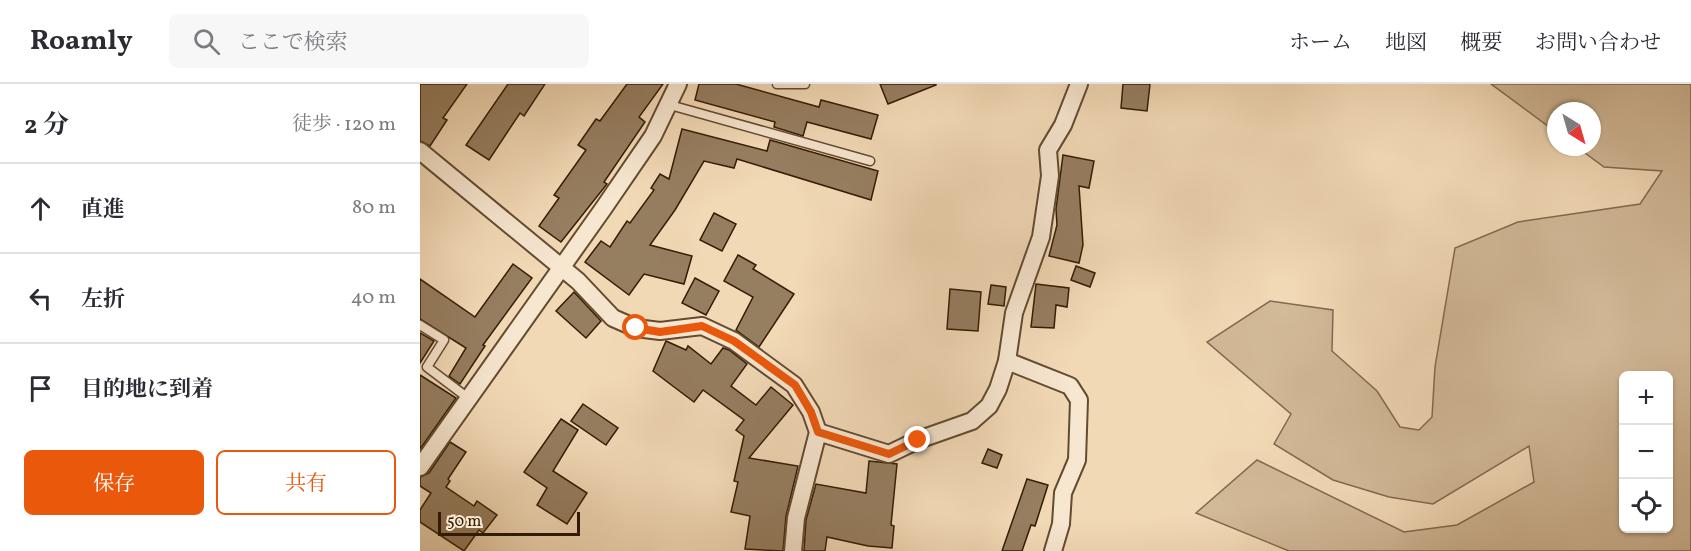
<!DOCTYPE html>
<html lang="ja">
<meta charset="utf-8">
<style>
:root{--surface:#fff;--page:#f7f7f7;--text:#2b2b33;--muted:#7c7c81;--line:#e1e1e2;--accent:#ea580c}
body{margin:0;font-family:Vollkorn,"Noto Serif JP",serif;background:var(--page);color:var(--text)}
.controls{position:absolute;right:18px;bottom:18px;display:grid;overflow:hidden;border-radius:9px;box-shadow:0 2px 4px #0004}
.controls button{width:54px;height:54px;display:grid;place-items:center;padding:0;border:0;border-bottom:2px solid var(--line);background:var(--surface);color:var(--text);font:30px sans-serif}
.compass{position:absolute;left:1127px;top:18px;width:54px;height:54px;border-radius:50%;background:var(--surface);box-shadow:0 2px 4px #0004;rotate:143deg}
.scale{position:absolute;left:18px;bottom:15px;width:142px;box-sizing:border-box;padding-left:6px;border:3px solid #331c03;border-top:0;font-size:16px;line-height:21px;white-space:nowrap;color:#331c03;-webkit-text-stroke:4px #f7e6d0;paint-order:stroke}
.stop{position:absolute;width:18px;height:18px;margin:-14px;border:4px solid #ea580c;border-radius:50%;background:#fff}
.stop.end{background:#ea580c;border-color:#fff;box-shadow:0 2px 6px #0008}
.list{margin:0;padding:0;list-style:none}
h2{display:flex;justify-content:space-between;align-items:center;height:78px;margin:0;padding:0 24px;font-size:26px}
h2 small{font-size:20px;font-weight:400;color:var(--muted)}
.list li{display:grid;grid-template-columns:39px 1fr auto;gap:18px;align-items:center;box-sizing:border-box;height:90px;padding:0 24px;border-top:2px solid var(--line)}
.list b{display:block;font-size:22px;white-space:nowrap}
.list em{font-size:20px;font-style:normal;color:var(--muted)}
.actions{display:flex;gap:12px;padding:18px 24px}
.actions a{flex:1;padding:14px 0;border:2px solid var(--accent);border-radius:9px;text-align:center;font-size:21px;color:var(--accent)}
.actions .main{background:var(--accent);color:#fff}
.icon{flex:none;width:33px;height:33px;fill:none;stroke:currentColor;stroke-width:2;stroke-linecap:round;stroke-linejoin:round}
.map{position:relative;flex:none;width:1271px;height:467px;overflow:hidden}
header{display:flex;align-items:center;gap:36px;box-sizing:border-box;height:84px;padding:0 30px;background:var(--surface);border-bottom:2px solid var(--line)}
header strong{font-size:28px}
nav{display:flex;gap:33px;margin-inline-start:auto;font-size:21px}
.search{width:420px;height:54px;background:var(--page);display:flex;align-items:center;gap:15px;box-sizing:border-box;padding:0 21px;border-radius:9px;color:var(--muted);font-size:22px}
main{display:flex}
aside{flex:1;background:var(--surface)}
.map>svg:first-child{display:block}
.green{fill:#d2b998;stroke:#826a4e;stroke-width:1.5;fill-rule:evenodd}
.building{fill:#967e60;stroke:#331c03;stroke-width:1.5}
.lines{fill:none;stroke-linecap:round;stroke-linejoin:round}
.service-casing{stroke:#634b30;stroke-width:11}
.minor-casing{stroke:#634b30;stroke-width:20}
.service{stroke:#f7e6d0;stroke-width:8}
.minor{stroke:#f7e6d0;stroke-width:16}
.route{stroke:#ea580c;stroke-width:8}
</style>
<header>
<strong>Roamly</strong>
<div class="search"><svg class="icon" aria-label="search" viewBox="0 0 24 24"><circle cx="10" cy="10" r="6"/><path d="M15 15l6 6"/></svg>ここで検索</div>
<nav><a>ホーム</a><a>地図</a><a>概要</a><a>お問い合わせ</a></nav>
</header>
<main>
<aside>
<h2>2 分<small>徒歩 · 120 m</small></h2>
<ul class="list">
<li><svg class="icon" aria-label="ahead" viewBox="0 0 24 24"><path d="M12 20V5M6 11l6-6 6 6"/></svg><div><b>直進</b></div><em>80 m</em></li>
<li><svg class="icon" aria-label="left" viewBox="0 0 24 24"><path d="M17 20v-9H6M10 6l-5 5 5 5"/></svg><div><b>左折</b></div><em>40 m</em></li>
<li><svg class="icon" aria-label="arrive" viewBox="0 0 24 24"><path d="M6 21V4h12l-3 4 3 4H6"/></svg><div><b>目的地に到着</b></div></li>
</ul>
<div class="actions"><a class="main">保存</a><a>共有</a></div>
</aside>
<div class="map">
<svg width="1271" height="467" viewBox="0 0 1271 467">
<rect width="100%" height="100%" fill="#f2d9b6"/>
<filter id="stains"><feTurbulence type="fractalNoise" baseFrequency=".00333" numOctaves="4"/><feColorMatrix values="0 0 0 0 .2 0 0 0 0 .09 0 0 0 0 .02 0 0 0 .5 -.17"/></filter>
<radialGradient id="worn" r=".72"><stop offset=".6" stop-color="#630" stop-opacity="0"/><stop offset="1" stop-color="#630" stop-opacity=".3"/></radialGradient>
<path class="green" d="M1071,0H1271V467H869L776,429L837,376L984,448L1037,441L1114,398L1109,362L1013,420L969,413L913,396L854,360L871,330L787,258L850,217L913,226L912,267L957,307L980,343L999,346L1012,333L1015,283L1035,164L1098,138L1220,120L1242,87L1184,83L1157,63H1172V27H1136V48ZM1204,292H1248V444H1204Z"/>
<g class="building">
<polygon points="0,0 47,0 23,34 27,36 10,62 0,57"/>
<polygon points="88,0 125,0 104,32 100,29 69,76 46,61"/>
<polygon points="207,0 243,0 219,33 225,38 184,98 187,100 141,158 119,142 139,114 134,111 166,66 158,61 176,35 180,37"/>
<polygon points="279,0 316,0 399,23 401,16 458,31 451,55 387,38 383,52 354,43 355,38 275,16"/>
<polygon points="460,0 516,0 516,1 468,20"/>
<polygon points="703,0 730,0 727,27 701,24"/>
<polygon points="262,45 347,67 350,56 458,87 451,116 317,75 314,84 284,77 255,126 230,161 272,172 264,200 224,190 209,211 165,178 181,157 190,163 207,137 210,139 234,106 231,104 240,90 249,95"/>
<polygon points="643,71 674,77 669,104 659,102 663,161 659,179 629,172 637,141 636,125"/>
<polygon points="294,129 316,140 302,167 280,156"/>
<polygon points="318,171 336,181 333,185 374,210 339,263 316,246 333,213 304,197"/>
<polygon points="93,180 112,194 63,261 65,262 40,300 29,292 46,264 0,235 0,195 55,233"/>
<polygon points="656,182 675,189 670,203 651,196"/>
<polygon points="275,194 299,207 286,231 262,219"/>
<polygon points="616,200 649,204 647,223 636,221 634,244 611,243"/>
<polygon points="571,201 586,203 584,222 568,220"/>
<polygon points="530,205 561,208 558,247 527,245"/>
<polygon points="154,208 181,237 166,254 136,227"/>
<polygon points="0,249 14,257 0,279"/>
<polygon points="246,257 266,266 268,262 291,280 303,264 309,266 327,280 311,302 336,321 351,303 373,321 329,374 378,382 366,432 363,467 325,465 330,432 311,428 318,398 314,397 324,352 316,346 324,336 283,306 274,318 233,287"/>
<polygon points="0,291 36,314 0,365"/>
<polygon points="163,320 198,344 186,361 151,337"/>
<polygon points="141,335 158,346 133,387 167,409 147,440 117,421 127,404 104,388"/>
<polygon points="30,358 46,368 28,395 30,397 26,403 54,422 57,417 77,431 63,449 59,446 44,467 0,438 0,426 11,409 0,402 0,393 9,389"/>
<polygon points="568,365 582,371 577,384 562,379"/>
<polygon points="449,377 477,380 471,441 474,442 472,464 448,462 407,453 405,467 384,467 386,436 396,400 446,409"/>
<polygon points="607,395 628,401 615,442 611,441 602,467 582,467"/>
</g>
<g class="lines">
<g class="service-casing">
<g id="service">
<polyline points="357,0 385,0"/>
<polyline points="250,21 450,77"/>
<polyline points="0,241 24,256 7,283 48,314"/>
</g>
</g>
<g class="minor-casing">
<g id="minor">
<polyline points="0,67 158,197 193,234 216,244 240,247 282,242 314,257 374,301 391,328 398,348 376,434 373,467"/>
<polyline points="587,277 650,302 659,316 657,376 643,409 641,440 633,467"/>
<polyline points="398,348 469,370 498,356 552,337 569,322 578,305 587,277 594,229 621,153 630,92 628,66 643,41 659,0"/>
<polyline points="0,383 183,125 233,52 258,0"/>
</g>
</g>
<use href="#service" class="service"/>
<use href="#minor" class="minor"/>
</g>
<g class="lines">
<polyline class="route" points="216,244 240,248 282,242 314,257 375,301 391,328 398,348 469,370 498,356"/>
</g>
<rect width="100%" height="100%" filter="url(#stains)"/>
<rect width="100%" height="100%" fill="url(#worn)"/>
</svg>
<div class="controls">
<button>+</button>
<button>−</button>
<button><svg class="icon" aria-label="locate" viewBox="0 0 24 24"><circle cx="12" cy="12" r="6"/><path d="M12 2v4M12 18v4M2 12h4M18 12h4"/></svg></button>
</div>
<svg class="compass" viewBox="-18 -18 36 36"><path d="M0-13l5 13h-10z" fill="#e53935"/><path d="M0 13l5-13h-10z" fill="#7c7c81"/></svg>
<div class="scale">50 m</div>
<div class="stop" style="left:216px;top:244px"></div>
<div class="stop end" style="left:498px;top:356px"></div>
</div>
</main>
